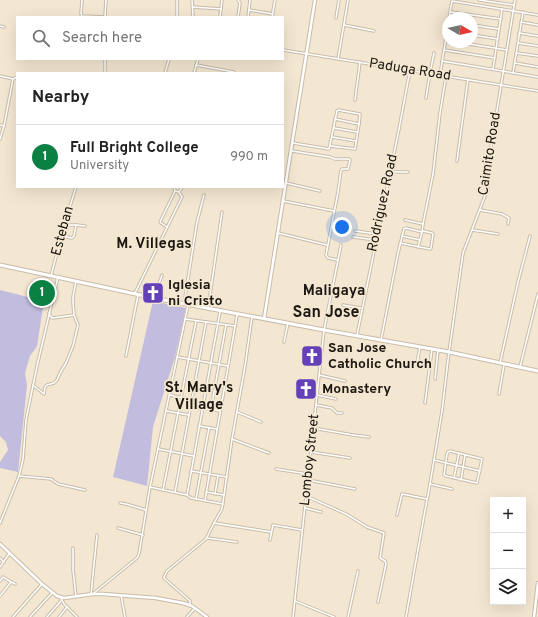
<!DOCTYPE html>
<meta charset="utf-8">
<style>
:root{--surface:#fff;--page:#f6f6f6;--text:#222;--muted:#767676;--line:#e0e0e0;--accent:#0b8043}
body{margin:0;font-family:Overpass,sans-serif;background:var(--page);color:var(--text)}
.controls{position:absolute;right:12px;bottom:12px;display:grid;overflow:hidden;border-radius:0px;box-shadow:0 4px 16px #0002}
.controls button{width:36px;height:36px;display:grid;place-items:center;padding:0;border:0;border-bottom:1px solid var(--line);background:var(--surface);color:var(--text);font:20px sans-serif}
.compass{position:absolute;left:442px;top:12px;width:36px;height:36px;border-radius:50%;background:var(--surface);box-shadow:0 4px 16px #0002;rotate:99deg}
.you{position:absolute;left:342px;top:227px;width:14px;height:14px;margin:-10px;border:3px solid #fff;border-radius:50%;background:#1a73e8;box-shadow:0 0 0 6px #1a73e833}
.badge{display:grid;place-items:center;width:26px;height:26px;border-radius:50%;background:var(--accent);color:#fff;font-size:13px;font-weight:700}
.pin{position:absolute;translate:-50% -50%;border:2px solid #fff;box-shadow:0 1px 4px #0006}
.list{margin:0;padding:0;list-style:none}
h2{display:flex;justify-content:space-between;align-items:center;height:52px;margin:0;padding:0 16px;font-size:17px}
h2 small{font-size:13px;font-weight:400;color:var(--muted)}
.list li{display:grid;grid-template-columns:26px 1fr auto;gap:12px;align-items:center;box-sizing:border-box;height:64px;padding:0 16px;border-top:1px solid var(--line)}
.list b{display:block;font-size:15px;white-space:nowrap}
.list p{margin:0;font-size:13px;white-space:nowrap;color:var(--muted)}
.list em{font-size:13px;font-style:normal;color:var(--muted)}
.icon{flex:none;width:22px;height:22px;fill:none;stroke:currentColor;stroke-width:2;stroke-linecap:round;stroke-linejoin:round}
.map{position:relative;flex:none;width:538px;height:617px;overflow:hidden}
.search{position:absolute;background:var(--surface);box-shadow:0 4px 16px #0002;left:16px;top:16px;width:268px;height:44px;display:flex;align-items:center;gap:10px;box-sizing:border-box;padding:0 14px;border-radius:0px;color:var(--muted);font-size:15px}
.panel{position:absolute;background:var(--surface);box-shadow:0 4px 16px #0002;left:16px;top:72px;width:268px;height:116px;border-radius:0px}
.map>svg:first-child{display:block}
.green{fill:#c2bdde}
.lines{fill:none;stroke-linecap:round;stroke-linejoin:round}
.street-casing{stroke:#c8bca8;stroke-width:3.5}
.secondary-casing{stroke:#c8bca8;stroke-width:4.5}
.primary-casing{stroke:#c8bca8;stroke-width:5}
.street{stroke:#fff;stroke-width:1.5}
.secondary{stroke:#fff;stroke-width:2.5}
.primary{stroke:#fff;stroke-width:3}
.labels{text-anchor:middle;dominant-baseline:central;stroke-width:3.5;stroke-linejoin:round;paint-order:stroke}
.street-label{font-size:14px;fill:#1d1811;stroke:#f4e7d2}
.poi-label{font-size:14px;font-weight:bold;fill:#1d1811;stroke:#f4e7d2;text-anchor:start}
.neighbourhood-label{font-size:15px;font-weight:bold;fill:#1d1811;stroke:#f4e7d2}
.quarter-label{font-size:16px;font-weight:bold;fill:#1d1811;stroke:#f4e7d2}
</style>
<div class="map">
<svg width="538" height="617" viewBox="0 0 538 617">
<rect width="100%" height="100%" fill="#f4e7d2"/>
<g class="green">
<polygon points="0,290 44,301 37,346 30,356 25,373 27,385 18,472 0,468 0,462 8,450 6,442 0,436"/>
<polygon points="153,301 186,308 175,357 153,427 147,486 113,477"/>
</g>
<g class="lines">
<g class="street-casing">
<g id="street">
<polyline points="82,0 81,14 82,16 105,17"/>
<polyline points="177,0 177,17"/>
<polyline points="192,0 193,17"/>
<polyline points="479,0 514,5"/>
<polyline points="193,7 221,9"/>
<polyline points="249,10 273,14"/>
<polyline points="451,12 501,19"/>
<polyline points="105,16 106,0"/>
<polyline points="220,17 222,0"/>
<polyline points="238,17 240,3 238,0"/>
<polyline points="248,17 250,0"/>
<polyline points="272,17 275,0"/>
<polyline points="336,18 339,0"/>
<polyline points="449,18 452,1 538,15"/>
<polyline points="521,22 538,25"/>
<polyline points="344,25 374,31"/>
<polyline points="472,25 499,29"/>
<polyline points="0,26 4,27"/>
<polyline points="519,33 538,36"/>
<polyline points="472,35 498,39"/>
<polyline points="456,42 507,50"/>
<polyline points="518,43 538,46"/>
<polyline points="283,50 538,91"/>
<polyline points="444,50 495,58"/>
<polyline points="516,53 538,56"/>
<polyline points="338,59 348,0"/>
<polyline points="442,61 538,77"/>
<polyline points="515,63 538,67"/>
<polyline points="196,65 234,72"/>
<polyline points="493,69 502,9"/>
<polyline points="105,73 105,59"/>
<polyline points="165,73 169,59"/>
<polyline points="194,73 198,59"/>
<polyline points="513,73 523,12"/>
<polyline points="440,75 448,25"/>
<polyline points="0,76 13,79 4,126 0,139"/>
<polyline points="13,79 17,77"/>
<polyline points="426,98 430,73 434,53"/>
<polyline points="355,100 360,62"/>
<polyline points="335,119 359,124"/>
<polyline points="0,125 4,126"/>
<polyline points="334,128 357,132"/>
<polyline points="332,137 356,141"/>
<polyline points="293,143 329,149 337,111 338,110 360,114 359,124 355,149 331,146"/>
<polyline points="292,151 330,157 335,159 349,159 350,160 348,169 342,169 341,170 338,192 326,255 328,258 338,260 324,330 293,617"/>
<polyline points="457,161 468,79"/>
<polyline points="390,171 399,172 408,172"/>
<polyline points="286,183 320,191"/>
<polyline points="174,187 175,191 179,192"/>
<polyline points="283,201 334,211"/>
<polyline points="480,210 502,214 509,218 508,224"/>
<polyline points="405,220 423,224"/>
<polyline points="76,225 85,226"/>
<polyline points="167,227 161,223 160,222 175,191"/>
<polyline points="472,230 498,234"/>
<polyline points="355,231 377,234"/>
<polyline points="278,233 327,245"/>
<polyline points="62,236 72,238 74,236 76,225 64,225"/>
<polyline points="402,236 420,240"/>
<polyline points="353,237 376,240"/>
<polyline points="400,243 430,249 431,248 433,234 432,233 423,231"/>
<polyline points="418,247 422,232 423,224 433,174 440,113 446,76"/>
<polyline points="338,260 341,245"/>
<polyline points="51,276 65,222 76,187"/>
<polyline points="135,293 181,199 182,197 179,192 182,187"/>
<polyline points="154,298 162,275"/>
<polyline points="184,304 197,222 204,195"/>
<polyline points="343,305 361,308"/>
<polyline points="208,309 222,212"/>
<polyline points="49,313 51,317 53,318 74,315"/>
<polyline points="185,319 235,326"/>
<polyline points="357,335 399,129 410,70"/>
<polyline points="381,340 398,253 404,229 406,228 422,232"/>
<polyline points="284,342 288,323"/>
<polyline points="126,356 138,295"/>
<polyline points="177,357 228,366"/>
<polyline points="500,363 518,282 530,236"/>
<polyline points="412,367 417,363 420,347"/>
<polyline points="520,367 538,294"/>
<polyline points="319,375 345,381"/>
<polyline points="435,379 438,350"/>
<polyline points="33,385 44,394 45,387 47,385 54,383 57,380 60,373 66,363 73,346 78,325 74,315 73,302 73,297 76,281"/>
<polyline points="499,394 504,365"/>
<polyline points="170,395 191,400"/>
<polyline points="317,395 336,399"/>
<polyline points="425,403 432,349"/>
<polyline points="316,405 332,408 337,413 342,413"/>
<polyline points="191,407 202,409"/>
<polyline points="203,408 220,411"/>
<polyline points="211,409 226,325"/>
<polyline points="166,411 189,415"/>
<polyline points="237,412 261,422"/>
<polyline points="199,426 217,429"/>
<polyline points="313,428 353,435 369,437"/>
<polyline points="232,439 269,453"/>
<polyline points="158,449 194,456"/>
<polygon points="450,451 482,459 477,483 446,476 444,475 447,454 448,452"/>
<polyline points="311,452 350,458"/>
<polyline points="434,460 480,471"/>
<polyline points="276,469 308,474"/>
<polyline points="191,471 227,477"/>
<polyline points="19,476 51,479 58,484 85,490"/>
<polyline points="454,478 459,453"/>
<polyline points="308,480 355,489"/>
<polyline points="461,480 465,455"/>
<polyline points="430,484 452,489"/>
<polyline points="150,487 187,495 191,498 223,504"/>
<polyline points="163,490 196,321"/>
<polyline points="175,492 206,322"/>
<polyline points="206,492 224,495"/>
<polyline points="215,494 218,476"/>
<polyline points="187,495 220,312"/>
<polyline points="306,496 346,514 367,527 384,533 380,558 385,561 386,564 378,602"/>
<polyline points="196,499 209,428"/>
<polyline points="205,500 237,315"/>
<polyline points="120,503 126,504 146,510"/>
<polyline points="305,508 321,512"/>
<polyline points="397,515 402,494 427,499"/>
<polyline points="0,523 19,476 23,459 26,420 37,366 58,277"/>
<polyline points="214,523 271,532"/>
<polyline points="118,528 143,535"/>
<polyline points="207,538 237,542"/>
<polyline points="270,540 273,525 302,530"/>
<polyline points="73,548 73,570 76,596"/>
<polyline points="0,558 4,562"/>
<polyline points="0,567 9,554"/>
<polyline points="0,581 3,577 11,582"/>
<polyline points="94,593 137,558 139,554 150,487 188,305"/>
<polyline points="91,594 97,535"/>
<polyline points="121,595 125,617"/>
<polyline points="0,596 11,582 15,584"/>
<polyline points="61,598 64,604 77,617"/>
<polyline points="295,601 334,617"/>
<polyline points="190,605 190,601 164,578 164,577 167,571 206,539 214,523 222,509 232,439 245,366 252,317"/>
<polyline points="13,617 42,584"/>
<polyline points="30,617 52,593"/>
<polyline points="47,617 61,601"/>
<polyline points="59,617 67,607"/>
<polyline points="187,617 195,608"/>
<polyline points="348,617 358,571"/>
<polyline points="406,617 424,516 430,484 442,411 449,352 463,253 488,188 489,159 515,0"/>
</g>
</g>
<g class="secondary-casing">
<g id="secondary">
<polyline points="264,319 315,0"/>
<polyline points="0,544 42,584 57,596 64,598 93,594 103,594 156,598 183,603 192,606 207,617"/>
<polyline points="534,617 538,583"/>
</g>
</g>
<g class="primary-casing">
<polyline id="primary" points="0,265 159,299 324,330 449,352 538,371"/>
</g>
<use href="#street" class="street"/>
<use href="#secondary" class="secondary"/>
<use href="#primary" class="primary"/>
</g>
<defs>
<g id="church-square" transform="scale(1.15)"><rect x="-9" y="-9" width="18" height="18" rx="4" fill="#6440b9" stroke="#f4e7d2"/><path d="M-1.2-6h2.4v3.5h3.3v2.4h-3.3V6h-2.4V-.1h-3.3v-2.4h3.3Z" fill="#fff"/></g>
</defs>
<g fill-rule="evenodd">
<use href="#church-square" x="153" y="293"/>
<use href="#church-square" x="312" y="356"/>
<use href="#church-square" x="306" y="389"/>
</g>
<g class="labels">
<g class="street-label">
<text transform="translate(410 70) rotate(9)">Paduga Road</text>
<text transform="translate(490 154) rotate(-81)">Caimito Road</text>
<text transform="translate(383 203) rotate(-78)">Rodriguez Road</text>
<text transform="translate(63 231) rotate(-75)">Esteban</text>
<text transform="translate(310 460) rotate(-84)">Lomboy Street</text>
</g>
<g class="poi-label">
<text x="168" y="285">Iglesia<tspan x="168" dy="16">ni Cristo</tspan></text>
<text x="328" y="348">San Jose<tspan x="328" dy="16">Catholic Church</tspan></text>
<text x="322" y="389">Monastery</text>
</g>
<g class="neighbourhood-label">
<text x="154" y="244">M. Villegas</text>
<text x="334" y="291">Maligaya</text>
<text x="199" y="388">St. Mary's<tspan x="199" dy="17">Village</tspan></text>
</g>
<g class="quarter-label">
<text x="326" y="313">San Jose</text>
</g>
</g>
</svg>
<div class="controls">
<button>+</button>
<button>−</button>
<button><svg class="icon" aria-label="layers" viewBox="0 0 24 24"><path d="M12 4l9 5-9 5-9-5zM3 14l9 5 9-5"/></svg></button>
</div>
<svg class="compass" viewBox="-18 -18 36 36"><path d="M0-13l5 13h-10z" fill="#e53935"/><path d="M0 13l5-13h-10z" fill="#767676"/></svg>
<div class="you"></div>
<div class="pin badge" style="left:42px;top:293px">1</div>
<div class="search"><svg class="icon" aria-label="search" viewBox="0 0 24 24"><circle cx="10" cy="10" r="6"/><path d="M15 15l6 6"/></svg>Search here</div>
<section class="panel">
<h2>Nearby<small></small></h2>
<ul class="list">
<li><span class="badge">1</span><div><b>Full Bright College</b><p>University</p></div><em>990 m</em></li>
</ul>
</section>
</div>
